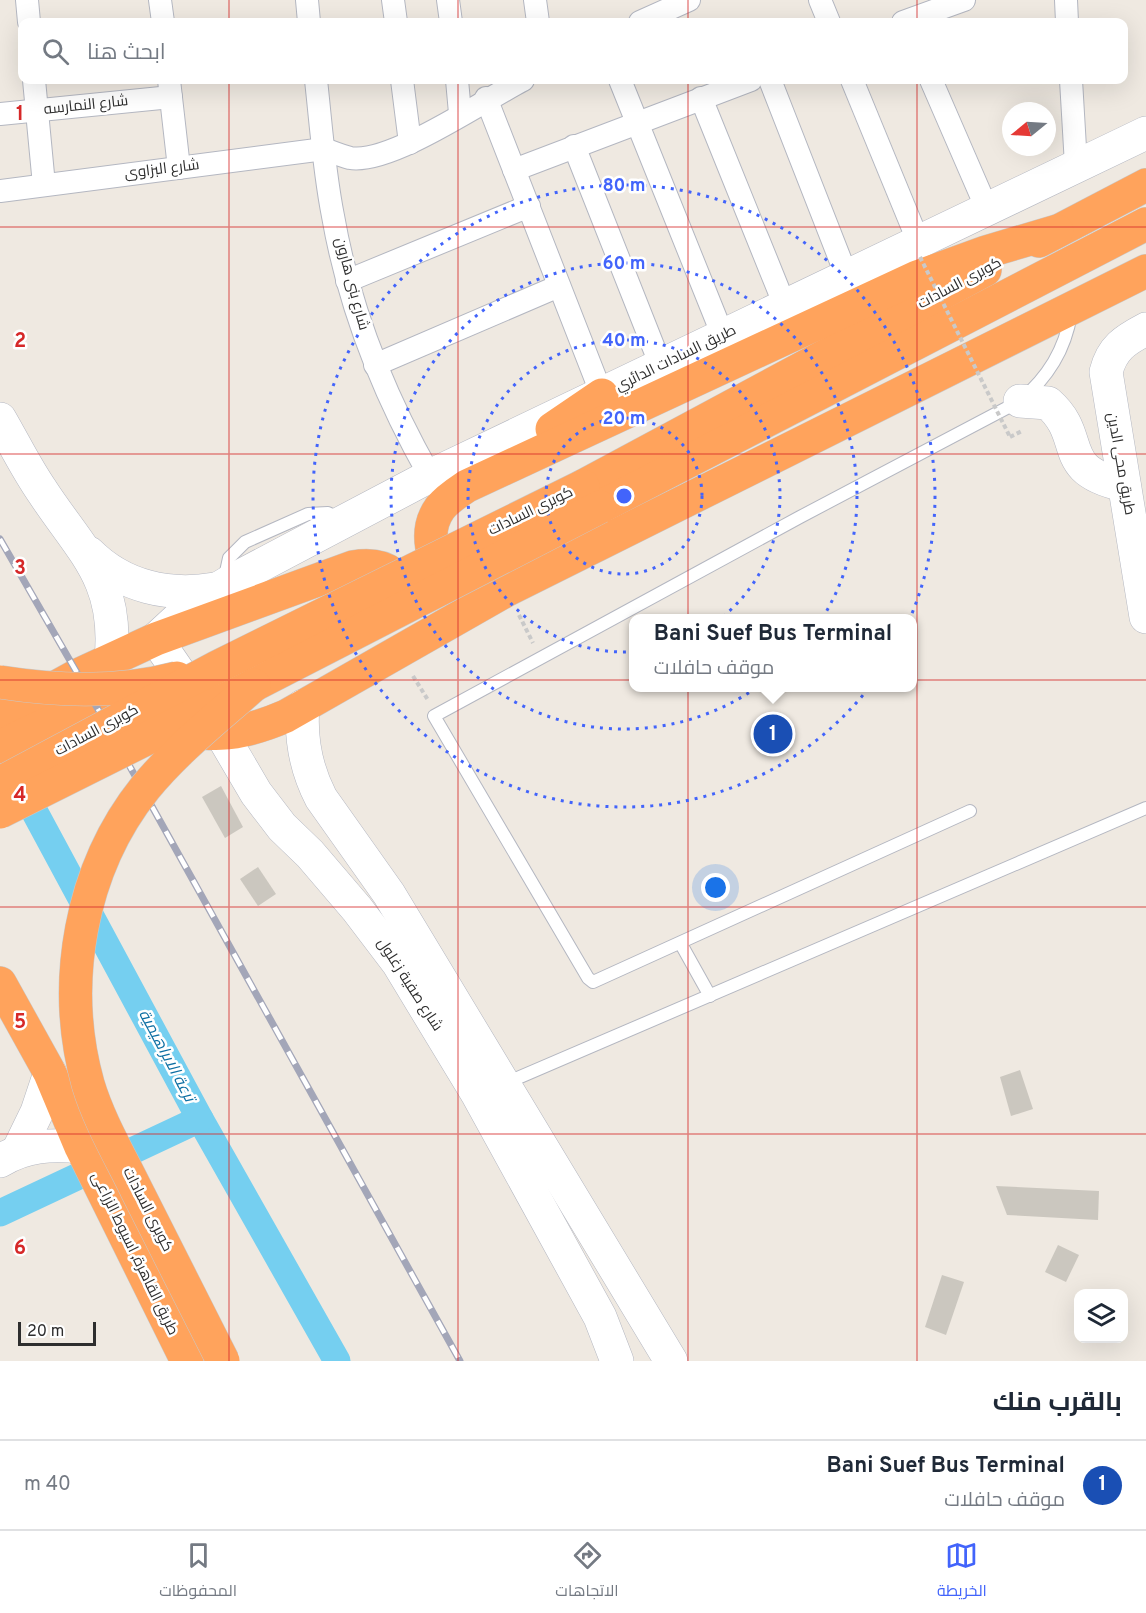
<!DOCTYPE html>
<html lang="ar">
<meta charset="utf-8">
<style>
:root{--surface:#fff;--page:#f6f6f7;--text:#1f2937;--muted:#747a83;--line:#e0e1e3;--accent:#4264fb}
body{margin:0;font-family:Overpass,Cairo,sans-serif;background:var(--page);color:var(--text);direction:rtl}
.controls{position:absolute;right:18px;bottom:18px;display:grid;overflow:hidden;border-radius:12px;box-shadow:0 6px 24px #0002}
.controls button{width:54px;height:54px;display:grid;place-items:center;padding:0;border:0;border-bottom:2px solid var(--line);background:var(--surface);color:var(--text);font:30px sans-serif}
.compass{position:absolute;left:1002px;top:102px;width:54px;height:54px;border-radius:50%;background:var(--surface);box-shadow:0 6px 24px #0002;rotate:252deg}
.scale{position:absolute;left:18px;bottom:15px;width:78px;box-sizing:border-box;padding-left:6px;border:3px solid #2e2e2e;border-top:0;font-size:16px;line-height:21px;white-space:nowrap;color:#2e2e2e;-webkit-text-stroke:4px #fff;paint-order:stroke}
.you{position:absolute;left:716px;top:888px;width:21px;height:21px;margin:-15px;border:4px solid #fff;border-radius:50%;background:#1a73e8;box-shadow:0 0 0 9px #1a73e833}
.badge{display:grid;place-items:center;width:39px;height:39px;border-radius:50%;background:var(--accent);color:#fff;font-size:20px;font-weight:700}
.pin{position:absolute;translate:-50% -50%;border:3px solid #fff;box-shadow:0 2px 6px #0006}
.popup{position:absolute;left:629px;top:614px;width:288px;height:78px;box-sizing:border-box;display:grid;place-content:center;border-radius:12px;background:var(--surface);filter:drop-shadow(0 2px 4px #0005);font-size:20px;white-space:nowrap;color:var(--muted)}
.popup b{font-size:22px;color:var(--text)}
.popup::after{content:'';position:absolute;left:50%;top:100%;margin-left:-12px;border:12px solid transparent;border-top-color:var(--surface)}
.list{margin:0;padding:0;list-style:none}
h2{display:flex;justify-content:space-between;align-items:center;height:78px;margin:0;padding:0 24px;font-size:26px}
h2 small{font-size:20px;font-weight:400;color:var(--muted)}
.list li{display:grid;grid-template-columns:39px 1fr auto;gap:18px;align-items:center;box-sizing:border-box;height:90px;padding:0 24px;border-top:2px solid var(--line)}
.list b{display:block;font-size:22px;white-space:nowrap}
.list p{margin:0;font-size:20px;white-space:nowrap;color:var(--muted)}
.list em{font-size:20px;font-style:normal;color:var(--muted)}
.icon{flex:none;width:33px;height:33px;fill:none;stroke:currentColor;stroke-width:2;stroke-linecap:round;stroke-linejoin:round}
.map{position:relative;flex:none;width:1146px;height:1361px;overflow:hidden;direction:ltr}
.search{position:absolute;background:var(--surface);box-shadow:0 6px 24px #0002;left:18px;right:18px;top:18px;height:66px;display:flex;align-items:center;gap:15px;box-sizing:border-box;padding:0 21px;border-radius:12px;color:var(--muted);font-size:22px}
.sheet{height:168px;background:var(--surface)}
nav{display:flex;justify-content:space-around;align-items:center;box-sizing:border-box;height:84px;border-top:2px solid var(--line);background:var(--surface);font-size:16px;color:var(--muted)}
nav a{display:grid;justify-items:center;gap:3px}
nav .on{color:var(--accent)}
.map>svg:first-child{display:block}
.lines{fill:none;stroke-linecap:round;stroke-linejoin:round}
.canal{stroke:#75cff0;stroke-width:27}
.building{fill:#cbc7bf}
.lane-casing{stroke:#b4b7c1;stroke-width:14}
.street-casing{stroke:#b4b7c1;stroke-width:24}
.secondary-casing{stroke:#b4b7c1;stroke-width:34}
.highway-casing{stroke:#c9c9c9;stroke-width:34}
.path{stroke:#c9c9c9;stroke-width:4;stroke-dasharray:4.5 3;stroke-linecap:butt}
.lane{stroke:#fff;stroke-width:12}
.street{stroke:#fff;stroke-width:22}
.secondary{stroke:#fff;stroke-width:33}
.highway{stroke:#ffa35c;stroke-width:33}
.rail-casing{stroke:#a3a6b8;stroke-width:7}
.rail{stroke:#fff;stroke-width:4.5;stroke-dasharray:14;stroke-linecap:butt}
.highway-bridge-casing{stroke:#c9c9c9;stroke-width:34;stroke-linecap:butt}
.path-bridge{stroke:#c9c9c9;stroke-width:4;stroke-dasharray:4.5 3;stroke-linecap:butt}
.highway-bridge{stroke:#ffa35c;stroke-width:33}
.grid{fill:none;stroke:#d62828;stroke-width:1.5;stroke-opacity:0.55}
.ring{fill:none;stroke:#4264fb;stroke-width:3;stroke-dasharray:3 6}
.labels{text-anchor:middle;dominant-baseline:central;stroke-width:5;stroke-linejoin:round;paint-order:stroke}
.street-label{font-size:15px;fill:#2e2e2e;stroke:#fff}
.water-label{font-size:16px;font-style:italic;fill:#0d6fa3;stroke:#fff}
.grid-label{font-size:20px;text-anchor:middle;font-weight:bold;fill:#d62828;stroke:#fff;stroke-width:5;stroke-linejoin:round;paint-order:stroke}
.centre{fill:#4264fb;stroke:#fff;stroke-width:3}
.ring-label{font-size:18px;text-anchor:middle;font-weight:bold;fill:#4264fb;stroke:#fff;stroke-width:5;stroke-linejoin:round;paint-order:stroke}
</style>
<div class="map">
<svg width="1146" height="1361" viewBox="0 0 1146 1361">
<rect width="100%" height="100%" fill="#efe9e1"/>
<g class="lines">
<g class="canal">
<polyline points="18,781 200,1119 337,1361"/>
<polyline points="0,1213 200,1119"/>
</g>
</g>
<g class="building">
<polygon points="221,786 243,827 225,838 202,797"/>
<polygon points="258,867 276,894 258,906 240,879"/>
<polygon points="1020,1070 1033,1109 1011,1116 1000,1077"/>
<polygon points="996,1186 1099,1191 1098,1220 1007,1215"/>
<polygon points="1058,1245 1079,1255 1066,1282 1045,1272"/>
<polygon points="942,1275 964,1282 946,1335 925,1327"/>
</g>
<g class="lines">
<g class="lane-casing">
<g id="lane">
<polyline points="224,581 229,558 245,542 308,514 328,513 338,518"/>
<path d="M970,811L593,982L588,978L434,716L800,517L1020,401C1048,377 1065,350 1071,314"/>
<polyline points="681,944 710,996"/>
<polyline points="506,1083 1146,808"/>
</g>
</g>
<g class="street-casing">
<g id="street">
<polyline points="27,0 29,22"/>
<polyline points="160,0 163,22"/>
<polyline points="307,0 309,22"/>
<polyline points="393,0 396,22"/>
<polyline points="448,0 451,22"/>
<polyline points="535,0 538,22"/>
<polyline points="820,0 829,22"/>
<polyline points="1066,0 1067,22"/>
<polyline points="640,22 689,0"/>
<polyline points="903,22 964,0"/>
<polyline points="34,80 44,185"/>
<polyline points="169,80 179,168"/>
<path d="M316,80C321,125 324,171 333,216C349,308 384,395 430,476"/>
<polyline points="402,80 410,143"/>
<polyline points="457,80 460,113"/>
<polyline points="620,80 723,336"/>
<polyline points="770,80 847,277"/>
<polyline points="852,80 919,243"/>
<polyline points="931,80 987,209"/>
<polyline points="1071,80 1076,165"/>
<polyline points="486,98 602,395"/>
<polyline points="701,98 785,306"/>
<polyline points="0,114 171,97"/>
<polyline points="574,146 661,366"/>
<polyline points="514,170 751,80"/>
<path d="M0,191L324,149C332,152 342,156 350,158C390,165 484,100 523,80"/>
<polyline points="347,281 529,206"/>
<polyline points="375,365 559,286"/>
</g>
</g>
<g class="secondary-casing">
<g id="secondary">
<path d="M1146,329C1125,340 1112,348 1106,372L1146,617"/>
<path d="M1020,401L1048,403C1088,438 1054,470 1124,485"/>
<path d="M0,419C14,443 26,468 42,491C82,552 119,579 111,659"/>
<path d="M89,553C123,587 169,597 215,589"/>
<path d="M303,706C300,740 306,769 321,798L389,894L671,1361"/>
<polyline points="19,1149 37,1112 50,1073"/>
<path d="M0,1161C26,1145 52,1144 81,1147"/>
<polyline points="617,1361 600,1317 478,1095 398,963 357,909 310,854 282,827 256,793 222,735 156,639 196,602 231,581 430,476 1146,133"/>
</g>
</g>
<g class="highway-casing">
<g id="highway">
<polyline points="1039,241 1146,185"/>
<polyline points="552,429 602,395"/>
<polyline points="583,486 985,270"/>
<polyline points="600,507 1146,224"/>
<path d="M452,581C430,565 424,530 440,508C447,499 458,492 467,486L917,277L986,252L1057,231"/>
<path d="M0,718L78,675L156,639L353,567C382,562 400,572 410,601"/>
<path d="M0,747C31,731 63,713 99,711C118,709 135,717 153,723C207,738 235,738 286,716L507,590L1146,271"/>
<polyline points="0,983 50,1073 81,1147 187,1361"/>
</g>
</g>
<g class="path">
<polyline points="1010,437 1022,431"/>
<polyline points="519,615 533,643"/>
<polyline points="413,676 428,700"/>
</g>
<use href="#lane" class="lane"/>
<use href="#street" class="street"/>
<use href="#secondary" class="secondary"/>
<use href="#highway" class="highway"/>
<g class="rail-casing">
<polyline id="rail" points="0,539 99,711 460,1361"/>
</g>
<use href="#rail" class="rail"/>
<g class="highway-bridge-casing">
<g id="highway-bridge">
<path d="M0,682C57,691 121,693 177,678"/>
<polyline points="0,783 217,667 583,486"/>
<polyline points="0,812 254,685 600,507"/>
<path d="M223,1361C194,1304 166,1248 137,1191C120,1156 99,1121 88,1084C60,984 80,869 145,788C177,749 217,718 254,685"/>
</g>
</g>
<polyline class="path-bridge" points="920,257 1010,437"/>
<use href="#highway-bridge" class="highway-bridge"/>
</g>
<path class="grid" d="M229,0V22M458,0V22M688,0V22M917,0V22M229,80V1361M458,80V1361M688,80V1361M917,80V1361M0,227H1146M0,454H1146M0,680H1146M0,907H1146M0,1134H1146"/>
<g class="ring">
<circle cx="624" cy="496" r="78"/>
<circle cx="624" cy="496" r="156"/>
<circle cx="624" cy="496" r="233"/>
<circle cx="624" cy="496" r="311"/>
</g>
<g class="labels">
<g class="street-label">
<text transform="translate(86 106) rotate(-6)">شارع النمارسه</text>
<text transform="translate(162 170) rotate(-7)">شارع البزاوى</text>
<text transform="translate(351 284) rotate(75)">شارع بنى هارون</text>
<text transform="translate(960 284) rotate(-28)">كوبرى السادات</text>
<text transform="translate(676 359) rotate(-26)">طريق السادات الدائري</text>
<text transform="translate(1120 464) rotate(80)">طريق محى الدين</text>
<text transform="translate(531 512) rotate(-26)">كوبرى السادات</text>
<text transform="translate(97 731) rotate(-28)">كوبرى السادات</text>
<text transform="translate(409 985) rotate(57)">شارع صفية زغلول</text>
<text transform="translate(147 1210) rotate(63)">كوبرى السادات</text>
<text transform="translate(134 1254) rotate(64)">طريق القاهرة, اسيوط الزراعى</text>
</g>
<g class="water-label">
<text transform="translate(166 1056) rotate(62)">ترعة الابراهيمية</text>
</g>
</g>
<g class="grid-label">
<text x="20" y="120">1</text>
<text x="20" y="347">2</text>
<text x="20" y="574">3</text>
<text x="20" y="801">4</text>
<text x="20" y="1028">5</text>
<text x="20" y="1254">6</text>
</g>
<circle cx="624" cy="496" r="9" class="centre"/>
<g class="ring-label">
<text x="624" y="191">80 m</text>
<text x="624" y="269">60 m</text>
<text x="624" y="346">40 m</text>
<text x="624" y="424">20 m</text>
</g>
</svg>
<div class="controls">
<button><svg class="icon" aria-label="layers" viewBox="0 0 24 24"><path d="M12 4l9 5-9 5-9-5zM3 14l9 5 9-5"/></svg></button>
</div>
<svg class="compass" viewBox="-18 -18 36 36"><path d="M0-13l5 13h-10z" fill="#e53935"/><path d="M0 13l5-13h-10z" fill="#747a83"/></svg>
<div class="scale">20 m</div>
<div class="you"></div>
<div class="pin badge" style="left:773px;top:734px;background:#1a4fb4">1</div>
<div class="popup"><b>Bani Suef Bus Terminal</b>موقف حافلات</div>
<div class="search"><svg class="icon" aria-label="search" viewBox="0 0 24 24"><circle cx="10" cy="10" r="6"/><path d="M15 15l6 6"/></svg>ابحث هنا</div>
</div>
<section class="sheet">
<h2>بالقرب منك<small></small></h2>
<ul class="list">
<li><span class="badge" style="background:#1a4fb4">1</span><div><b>Bani Suef Bus Terminal</b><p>موقف حافلات</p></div><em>40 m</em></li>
</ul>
</section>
<nav>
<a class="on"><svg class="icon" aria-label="map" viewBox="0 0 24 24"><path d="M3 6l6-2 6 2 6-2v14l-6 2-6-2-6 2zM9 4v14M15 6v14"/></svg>الخريطة</a>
<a><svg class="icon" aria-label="directions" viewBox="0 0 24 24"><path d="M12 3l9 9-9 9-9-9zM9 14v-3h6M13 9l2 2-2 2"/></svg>الاتجاهات</a>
<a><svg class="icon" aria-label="saved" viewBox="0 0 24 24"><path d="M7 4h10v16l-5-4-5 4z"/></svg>المحفوظات</a>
</nav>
